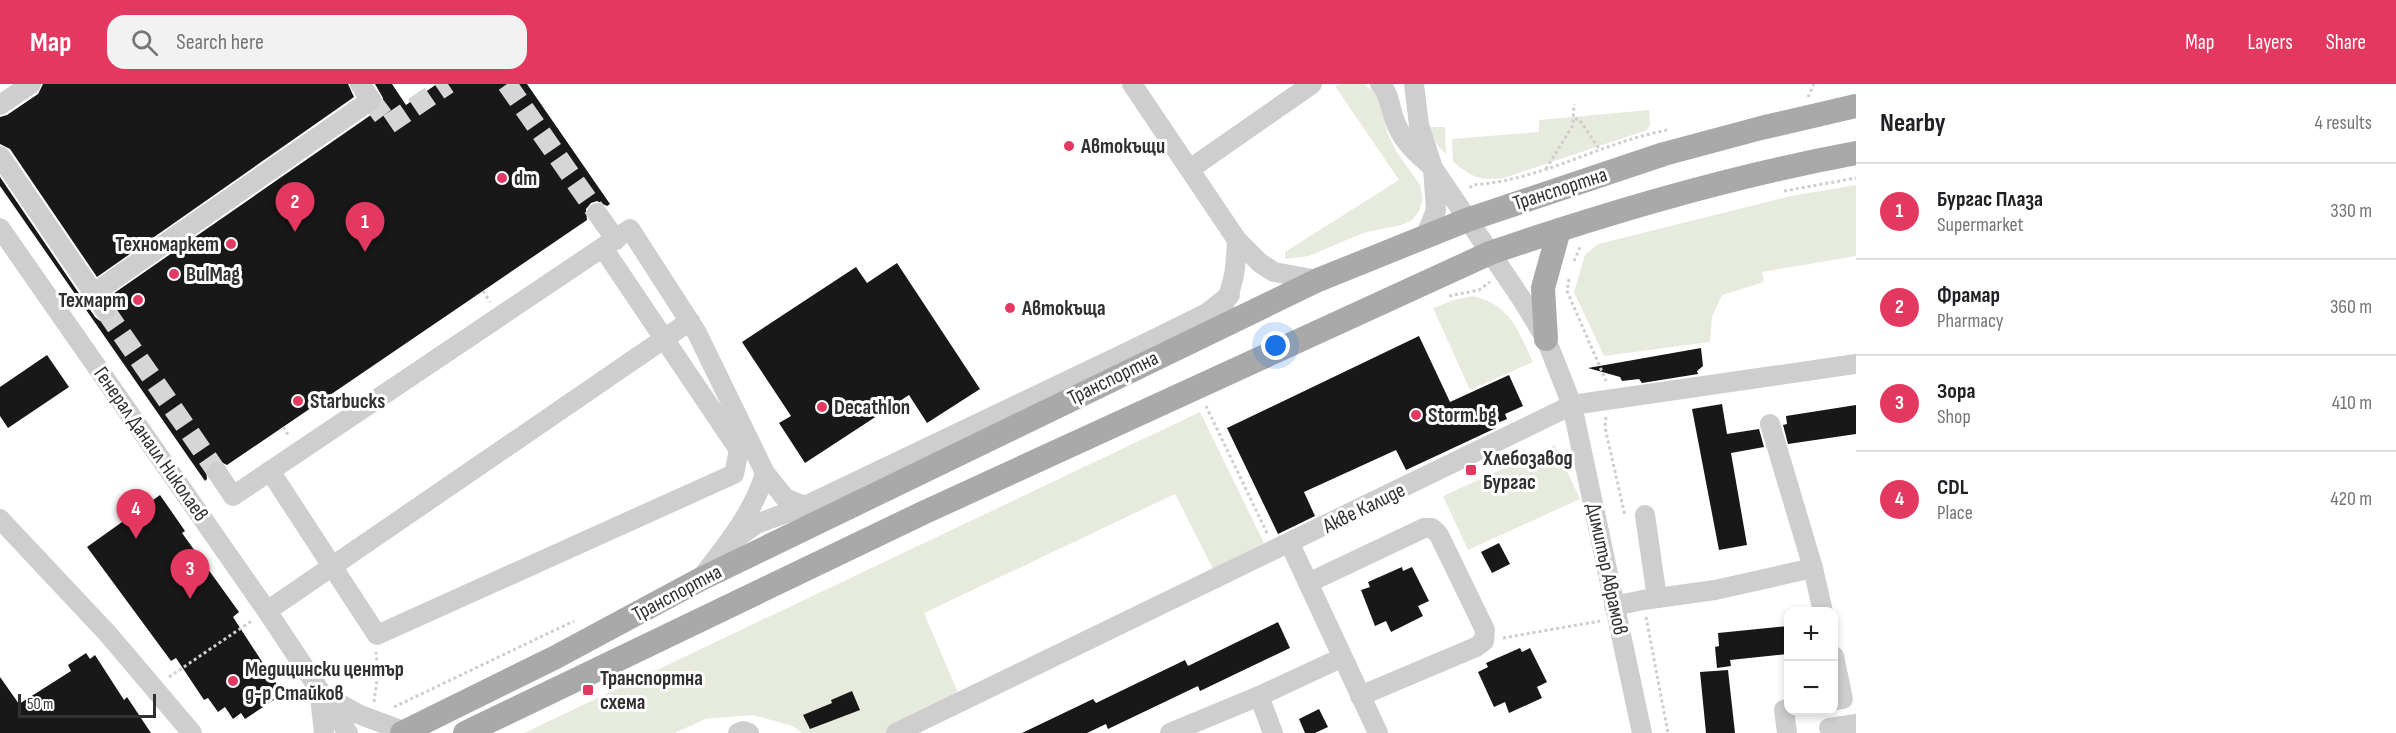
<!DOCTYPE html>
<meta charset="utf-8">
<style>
:root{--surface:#fff;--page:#f2f2f2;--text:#202124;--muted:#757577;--line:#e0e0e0;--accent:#e33961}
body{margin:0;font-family:"Sofia Sans Condensed",sans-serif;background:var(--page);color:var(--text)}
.controls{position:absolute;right:18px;bottom:18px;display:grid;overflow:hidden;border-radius:12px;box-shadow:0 3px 9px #0003}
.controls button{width:54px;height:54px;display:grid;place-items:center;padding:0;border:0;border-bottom:2px solid var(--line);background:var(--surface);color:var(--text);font:30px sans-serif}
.scale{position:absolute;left:18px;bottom:15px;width:138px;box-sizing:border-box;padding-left:6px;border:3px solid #313131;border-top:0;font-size:16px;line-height:21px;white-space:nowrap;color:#313131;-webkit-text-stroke:4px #fff;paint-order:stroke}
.you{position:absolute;left:1276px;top:262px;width:21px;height:21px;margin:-15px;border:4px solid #fff;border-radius:50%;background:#1a73e8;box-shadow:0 0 0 9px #1a73e833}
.badge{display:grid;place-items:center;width:39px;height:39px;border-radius:50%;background:var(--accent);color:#fff;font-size:20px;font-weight:700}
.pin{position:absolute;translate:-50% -50px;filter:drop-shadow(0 2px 3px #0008)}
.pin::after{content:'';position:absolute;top:32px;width:21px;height:18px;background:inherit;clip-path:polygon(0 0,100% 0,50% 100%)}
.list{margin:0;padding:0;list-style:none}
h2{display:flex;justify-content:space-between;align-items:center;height:78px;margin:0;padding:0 24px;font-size:26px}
h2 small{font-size:20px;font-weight:400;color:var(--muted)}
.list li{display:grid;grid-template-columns:39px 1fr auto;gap:18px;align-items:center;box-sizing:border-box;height:96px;padding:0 24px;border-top:2px solid var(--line)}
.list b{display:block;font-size:22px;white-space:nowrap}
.list p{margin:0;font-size:20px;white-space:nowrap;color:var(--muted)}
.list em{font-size:20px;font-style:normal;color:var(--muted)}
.icon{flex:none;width:33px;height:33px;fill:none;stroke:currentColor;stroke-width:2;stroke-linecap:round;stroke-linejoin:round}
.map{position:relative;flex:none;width:1856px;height:649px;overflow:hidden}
header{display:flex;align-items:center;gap:36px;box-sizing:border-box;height:84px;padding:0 30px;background:var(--accent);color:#fff}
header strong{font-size:28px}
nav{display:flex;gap:33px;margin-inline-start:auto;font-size:21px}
.search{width:420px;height:54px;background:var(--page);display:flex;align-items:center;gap:15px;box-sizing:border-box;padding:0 21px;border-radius:18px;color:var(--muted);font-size:22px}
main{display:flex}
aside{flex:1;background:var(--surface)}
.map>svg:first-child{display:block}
.green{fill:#e6ebdd}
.building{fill:#181818}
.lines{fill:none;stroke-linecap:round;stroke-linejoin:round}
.minor-tunnel{stroke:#d6d6d6;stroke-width:20;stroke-dasharray:20 10;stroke-linecap:butt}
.path{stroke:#cecece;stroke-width:3;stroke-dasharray:3 3;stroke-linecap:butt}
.minor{stroke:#cecece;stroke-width:20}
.major{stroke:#a9a9a9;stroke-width:24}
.poi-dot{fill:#e33961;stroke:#fff;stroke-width:2}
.labels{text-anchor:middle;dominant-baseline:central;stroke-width:6;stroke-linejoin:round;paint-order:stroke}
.poi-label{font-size:21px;font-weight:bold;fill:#313131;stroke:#fff;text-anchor:start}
.street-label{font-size:21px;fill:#313131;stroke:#fff}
</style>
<header>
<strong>Map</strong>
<div class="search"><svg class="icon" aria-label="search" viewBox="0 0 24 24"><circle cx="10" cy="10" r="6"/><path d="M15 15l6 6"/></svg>Search here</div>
<nav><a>Map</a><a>Layers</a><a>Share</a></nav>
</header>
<main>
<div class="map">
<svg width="1856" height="649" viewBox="0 0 1856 649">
<rect width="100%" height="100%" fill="#fff"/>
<g class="green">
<polygon points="1341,0 1364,0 1374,8 1379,16 1387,48 1396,67 1420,101 1423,116 1419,127 1412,136 1401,141 1363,149 1309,172 1285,175 1285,168 1399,96 1335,2"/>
<path d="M1649,26L1650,40L1647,46L1504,94C1478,97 1473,93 1453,78L1452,55L1539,48V36Z"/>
<path d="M1430,43H1445L1446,70C1438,63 1431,54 1430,43Z"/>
<polygon points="1856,101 1856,172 1762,188 1764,198 1722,211 1712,233 1710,258 1604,272 1574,208 1585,171 1598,160 1791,112"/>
<path d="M1472,212C1510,220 1518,246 1533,278L1470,306L1433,224L1454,216Z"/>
<polygon points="1200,328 1264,459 1213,485 1175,410 924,529 963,620 901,649 802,649 793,642 753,631 705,635 675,649 524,649"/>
<polygon points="1555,361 1580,415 1468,466 1443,412"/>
</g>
<g class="building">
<polygon points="43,0 348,0 354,13 97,193 10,65 0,60 0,33 7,31 38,10"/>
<polygon points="375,0 392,0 406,21 437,0 527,0 610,120 607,122 597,117 591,119 586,125 587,136 227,381 217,376 210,378 206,383 207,395 205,397 0,102 0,93 95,233 100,237 106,238 112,236 117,226 110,212 378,26 382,21 383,14"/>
<polygon points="897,179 980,305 927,339 909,311 805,379 779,339 791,332 742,258 856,183 867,199"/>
<polygon points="1419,252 1450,318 1509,291 1523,322 1505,330 1507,335 1495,340 1496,344 1406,386 1396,366 1304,408 1315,432 1278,450 1227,344"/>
<polygon points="1701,264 1703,282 1697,287 1698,290 1642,299 1639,295 1622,297 1620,293 1588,284"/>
<polygon points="47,271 69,303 8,344 0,332 0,303"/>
<polygon points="1722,320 1727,350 1759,345 1764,363 1731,369 1747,461 1719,466 1692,325"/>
<polygon points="1856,321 1856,350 1788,360 1783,341 1787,340 1786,332"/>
<polygon points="160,411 185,447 182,449 239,528 233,533 283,610 245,635 241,629 233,635 225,623 218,628 208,614 204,616 176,574 171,577 87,463"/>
<polygon points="1499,459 1510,480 1492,489 1481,468"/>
<polygon points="1402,483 1403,487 1412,483 1429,517 1418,522 1423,532 1391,548 1386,537 1375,542 1361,506 1370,503 1368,498"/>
<polygon points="1278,538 1290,564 1200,607 1198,602 1108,645 1106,640 1087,649 1022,649 1093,615 1096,619 1185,576 1188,582"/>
<polygon points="1788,542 1788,570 1730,576 1731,582 1717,584 1715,563 1719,562 1718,549"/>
<polygon points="1520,564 1522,568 1530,564 1547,598 1537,603 1542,614 1509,629 1505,618 1494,623 1478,588 1488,583 1486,579"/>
<polygon points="86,569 90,575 95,571 124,616 127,613 151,649 0,649 0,593 19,620 71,587 68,581"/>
<polygon points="1728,586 1735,649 1706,649 1700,588"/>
<polygon points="852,607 860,626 810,645 803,631 832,619 831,616"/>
<polygon points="1319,625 1328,643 1315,649 1305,649 1299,635"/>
</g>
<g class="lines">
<g class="minor-tunnel">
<polyline points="507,0 597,129"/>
<polyline points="371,16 389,40 448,0"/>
<polyline points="105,226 217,388"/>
</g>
<g class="path">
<polyline points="1808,13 1814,0"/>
<polyline points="1575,35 1579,35 1600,66"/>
<polyline points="1546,85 1573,41 1574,20"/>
<path d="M1470,104L1472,101C1540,97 1600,59 1667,46"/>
<polyline points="1784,107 1856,94"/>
<polyline points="1574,177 1581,161"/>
<polyline points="1569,195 1567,207 1606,297"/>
<polyline points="483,207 490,218"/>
<polyline points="1449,212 1479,206 1490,198"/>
<polyline points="1206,322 1267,449"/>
<polyline points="1606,333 1605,343 1625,432"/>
<polyline points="283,343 289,352"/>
<polyline points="1646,533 1668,649"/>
<polyline points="1503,554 1600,537"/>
<polyline points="169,593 253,536"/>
<polyline points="374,618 378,589 376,568"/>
<polyline points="394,623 574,537"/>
</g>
<g class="minor">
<polyline points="1132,0 1237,156 1260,179 1274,188 1318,196"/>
<path d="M1380,0C1391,10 1390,30 1398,44C1406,61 1419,71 1433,84L1436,126L1425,153"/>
<polyline points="1414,0 1419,41 1433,84 1523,217 1546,255 1572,321 1642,649"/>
<polyline points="0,21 31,0"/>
<polyline points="0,72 105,226"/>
<polyline points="1190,85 1312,0"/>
<polyline points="597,129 616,156"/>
<polyline points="0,144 267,527 348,649"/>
<polyline points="603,164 739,366 734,390 377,551 270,387 630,145 697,249 765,389 785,414 805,422 1136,264 1165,269"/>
<polyline points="94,209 371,16 360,0"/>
<path d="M1223,222C1235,201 1236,179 1237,156"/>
<polyline points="1136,264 1207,229 1230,211"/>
<polyline points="1770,340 1813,484 1823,528"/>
<polyline points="217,388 233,412 270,387"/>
<polyline points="1645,431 1657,514"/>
<polyline points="0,435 108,550 192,649"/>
<polyline points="735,455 756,440 805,422"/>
<polyline points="1290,460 1378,649"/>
<path d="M701,494C726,462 754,428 765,389"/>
<polyline points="1308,499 1424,444 1432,444 1439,451 1485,546 1484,557 1476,563 1360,612"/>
<polyline points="1614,522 1643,516 1715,506 1813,484"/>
<polyline points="267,527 690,237"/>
<polyline points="1834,572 1843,615 1834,616"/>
<polyline points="324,611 358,630 406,648"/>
<polyline points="320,613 324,649"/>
<polyline points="1829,644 1856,640"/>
<polyline points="738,649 743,647 749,649"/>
<polyline points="896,649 1572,321 1856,280"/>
<polyline points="1170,649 1259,612"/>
<polyline points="1273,649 1259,612 1341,574"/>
<polyline points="1787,649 1784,626 1788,625"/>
</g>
<g class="major">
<polyline points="1546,255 1543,204 1559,146"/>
<polyline points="402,649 554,574 701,495 1318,196 1467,136 1664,70 1761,44 1856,22"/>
<path d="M465,649L925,428L1490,169C1609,128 1732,92 1856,69"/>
</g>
</g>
<g class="poi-dot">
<circle cx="1069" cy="62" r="6"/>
<circle cx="502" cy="94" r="6"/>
<circle cx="231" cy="160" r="6"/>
<circle cx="174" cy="190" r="6"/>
<circle cx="138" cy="216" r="6"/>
<circle cx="1010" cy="224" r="6"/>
<circle cx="298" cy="317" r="6"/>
<circle cx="822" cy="323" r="6"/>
<circle cx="1416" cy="331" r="6"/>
<rect x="1465" y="380" width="12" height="12" rx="3"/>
<circle cx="233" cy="597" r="6"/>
<rect x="582" y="600" width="12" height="12" rx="3"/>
</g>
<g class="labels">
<g class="poi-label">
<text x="1081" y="62">Автокъщи</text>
<text x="514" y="94">dm</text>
<text x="219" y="160" text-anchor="end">Техномаркет</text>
<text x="186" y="190">BulMag</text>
<text x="126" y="216" text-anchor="end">Техмарт</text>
<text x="1022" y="224">Автокъща</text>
<text x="310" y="317">Starbucks</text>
<text x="834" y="323">Decathlon</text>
<text x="1428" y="331">Storm.bg</text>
<text x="1483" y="374">Хлебозавод<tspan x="1483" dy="24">Бургас</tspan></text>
<text x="245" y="585">Медицински център<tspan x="245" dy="24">д-р Стайков</tspan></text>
<text x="600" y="594">Транспортна<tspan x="600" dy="24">схема</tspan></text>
</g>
<g class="street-label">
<text transform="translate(1560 105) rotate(-18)">Транспортна</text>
<text transform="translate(1113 294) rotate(-26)">Транспортна</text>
<text transform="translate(151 360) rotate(55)">Генерал Данаил Николаев</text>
<text transform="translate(1364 424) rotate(-26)">Акве Калиде</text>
<text transform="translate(1607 485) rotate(78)">Димитър Аврамов</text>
<text transform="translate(677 509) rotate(-28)">Транспортна</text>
</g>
</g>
</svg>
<div class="controls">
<button>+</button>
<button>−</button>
</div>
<div class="scale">50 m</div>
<div class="you"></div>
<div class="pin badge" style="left:365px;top:168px">1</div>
<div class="pin badge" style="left:295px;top:148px">2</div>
<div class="pin badge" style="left:190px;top:515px">3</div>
<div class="pin badge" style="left:136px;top:455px">4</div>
</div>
<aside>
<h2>Nearby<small>4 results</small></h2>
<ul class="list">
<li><span class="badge">1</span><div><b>Бургас Плаза</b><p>Supermarket</p></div><em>330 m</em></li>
<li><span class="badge">2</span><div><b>Фрамар</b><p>Pharmacy</p></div><em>360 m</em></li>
<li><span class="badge">3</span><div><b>Зора</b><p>Shop</p></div><em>410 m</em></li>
<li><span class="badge">4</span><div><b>CDL</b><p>Place</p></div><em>420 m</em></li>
</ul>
</aside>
</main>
